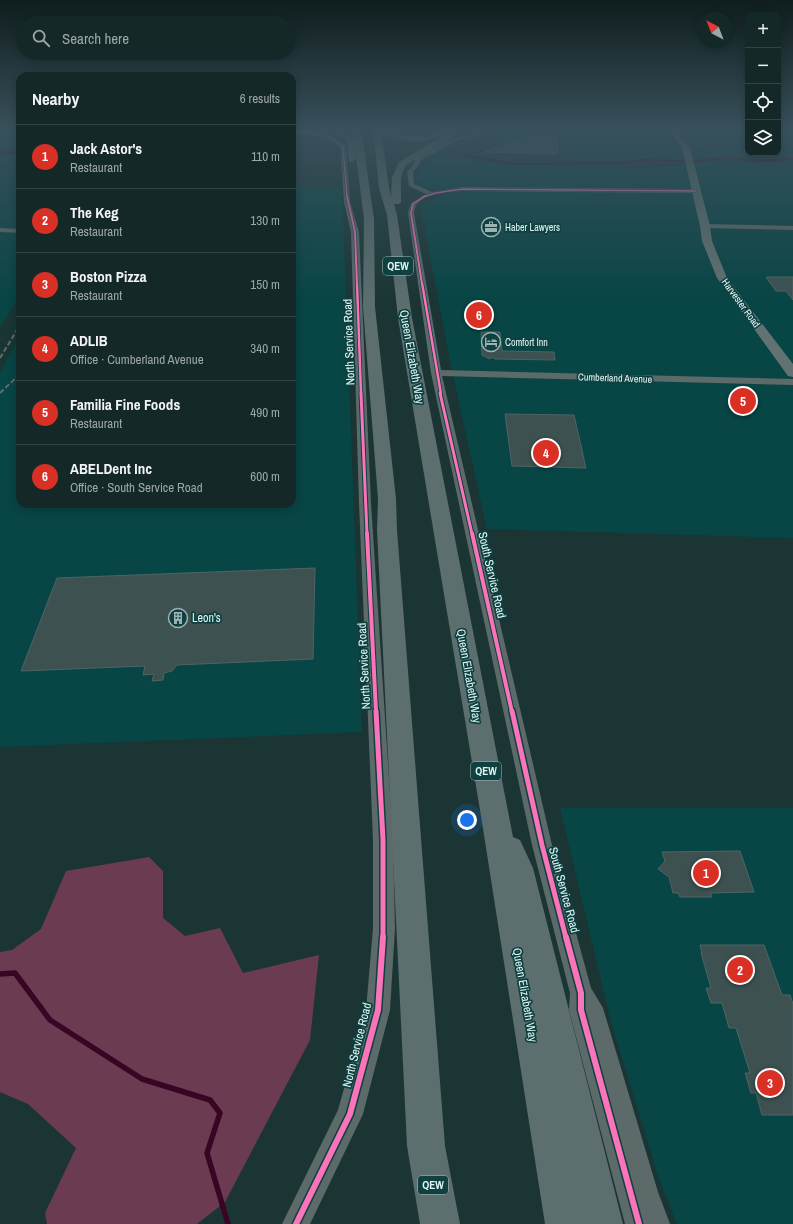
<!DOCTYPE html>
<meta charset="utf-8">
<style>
:root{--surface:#142828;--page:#213434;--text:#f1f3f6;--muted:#9da6a8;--line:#334445;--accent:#d93025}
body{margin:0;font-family:"Archivo Narrow",sans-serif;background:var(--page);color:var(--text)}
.controls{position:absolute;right:12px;top:12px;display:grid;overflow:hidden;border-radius:8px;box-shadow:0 2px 10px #0003}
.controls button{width:36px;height:36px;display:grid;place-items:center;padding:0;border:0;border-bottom:1px solid var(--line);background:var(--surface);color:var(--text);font:20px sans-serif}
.compass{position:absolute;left:697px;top:12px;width:36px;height:36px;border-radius:50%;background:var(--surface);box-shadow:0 2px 10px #0003;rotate:318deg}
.you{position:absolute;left:467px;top:820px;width:14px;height:14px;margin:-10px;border:3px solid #fff;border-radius:50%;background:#1a73e8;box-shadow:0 0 0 6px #1a73e833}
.badge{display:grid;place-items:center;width:26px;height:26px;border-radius:50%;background:var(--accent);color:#fff;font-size:13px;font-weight:700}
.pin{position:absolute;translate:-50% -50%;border:2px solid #fff;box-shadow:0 1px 4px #0006}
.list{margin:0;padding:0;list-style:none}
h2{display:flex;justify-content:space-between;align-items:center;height:52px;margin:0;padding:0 16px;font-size:17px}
h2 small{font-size:13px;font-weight:400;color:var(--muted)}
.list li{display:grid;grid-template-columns:26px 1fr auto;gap:12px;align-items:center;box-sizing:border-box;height:64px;padding:0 16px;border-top:1px solid var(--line)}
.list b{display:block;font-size:15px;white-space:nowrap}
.list p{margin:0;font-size:13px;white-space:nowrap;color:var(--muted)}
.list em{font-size:13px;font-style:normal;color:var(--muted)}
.icon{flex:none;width:22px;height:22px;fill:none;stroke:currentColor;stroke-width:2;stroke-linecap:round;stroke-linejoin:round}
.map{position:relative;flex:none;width:793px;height:1224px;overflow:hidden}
.search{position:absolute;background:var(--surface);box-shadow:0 2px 10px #0003;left:16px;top:16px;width:280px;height:44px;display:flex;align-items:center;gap:10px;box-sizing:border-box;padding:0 14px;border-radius:22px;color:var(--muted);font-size:15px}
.panel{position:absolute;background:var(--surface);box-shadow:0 2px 10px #0003;left:16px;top:72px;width:280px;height:436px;border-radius:12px}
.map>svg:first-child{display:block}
.built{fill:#084545}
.green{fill:#6b3b52}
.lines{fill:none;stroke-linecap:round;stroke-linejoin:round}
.stream-far1{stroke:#3a0524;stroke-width:1.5}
.stream{stroke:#3a0524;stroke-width:5.5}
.building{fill:#3d5151;stroke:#4f6464}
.minor{fill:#5c6a69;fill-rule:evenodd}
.major{fill:#627272;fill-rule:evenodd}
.highway{fill:#5c6f6e;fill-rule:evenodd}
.rail{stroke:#5e6c6c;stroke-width:2;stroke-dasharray:5 2.5;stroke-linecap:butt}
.cycleway-far6-casing{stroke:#104040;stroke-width:2.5}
.cycleway-far5-casing{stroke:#104040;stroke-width:3}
.cycleway-far4-casing{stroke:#104040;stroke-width:4}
.cycleway-far3-casing{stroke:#104040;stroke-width:5}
.cycleway-far2-casing{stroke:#104040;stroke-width:6}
.cycleway-far1-casing{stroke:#104040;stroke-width:8}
.cycleway-casing{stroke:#104040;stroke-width:9}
.cycleway-far6{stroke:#fb73b8;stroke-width:1.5}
.cycleway-far5{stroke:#fb73b8;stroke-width:2}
.cycleway-far4{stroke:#fb73b8;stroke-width:2.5}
.cycleway-far3{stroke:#fb73b8;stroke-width:3}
.cycleway-far2{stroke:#fb73b8;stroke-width:4}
.cycleway-far1{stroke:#fb73b8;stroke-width:5}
.cycleway{stroke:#fb73b8;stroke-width:6}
.labels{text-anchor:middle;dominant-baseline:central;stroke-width:3.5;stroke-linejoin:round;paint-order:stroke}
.far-poi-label{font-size:10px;fill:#dff7f6;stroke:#104040;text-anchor:start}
.far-street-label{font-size:10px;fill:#dff7f6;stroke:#104040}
.shield{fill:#104040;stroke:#a1c0bf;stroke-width:1}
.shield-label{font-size:11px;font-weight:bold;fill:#dff7f6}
.street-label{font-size:12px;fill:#dff7f6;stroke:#104040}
.poi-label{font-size:12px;fill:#dff7f6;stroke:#104040;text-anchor:start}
</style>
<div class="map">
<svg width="793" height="1224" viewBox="0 0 793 1224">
<rect width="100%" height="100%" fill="#1b3535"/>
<g class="built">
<polygon points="0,129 20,129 20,149 0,150"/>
<polygon points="561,129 661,129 675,144 678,160 561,158 567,143 498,144 493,131 561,130"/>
<polygon points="683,129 748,130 748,153 778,153 778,131 793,131 793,156 701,156"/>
<polygon points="0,155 20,155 20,297 0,327"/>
<polygon points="434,155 516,166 650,168 680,166 700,162 793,163 793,538 487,529 452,371 420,204 446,194 509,187 461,186 435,190 422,187 414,178"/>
<polygon points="292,187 342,187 362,732 0,747 0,373 20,336 20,504 292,504"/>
<polygon points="560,808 793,808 793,1224 677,1224 658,1176 611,1022"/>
</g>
<polygon class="green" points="149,857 163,871 163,918 185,936 220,928 243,973 319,955 310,1040 225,1202 197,1224 47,1224 45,1213 76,1148 28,1104 0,1092 0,952 12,950 41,929 66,871"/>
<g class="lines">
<g class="stream-far1">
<polyline points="292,135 312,136"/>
<polyline points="0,153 20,153"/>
<polyline points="458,154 513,164 625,163 641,160 697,161 727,158 761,161 793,159"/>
</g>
<polyline class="stream" points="0,974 15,973 50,1020 142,1079 210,1100 220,1113 207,1153 228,1224"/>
</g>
<g class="building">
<polygon points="545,135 557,137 558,152 556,154 484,152 529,136 537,138"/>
<polygon points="766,277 793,277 793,300 786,291 776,291"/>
<polygon points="481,332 500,332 502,351 554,352 555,360 495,359 492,357 490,359 482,355"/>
<polygon points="505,414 574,415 586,468 512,466"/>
<polygon points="315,568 313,659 177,665 172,671 164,673 163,680 152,681 154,674 143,675 145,666 21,671 57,578"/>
<polygon points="740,851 754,892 710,893 712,897 680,897 678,893 673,893 669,877 658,869 665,861 662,852"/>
<polygon points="700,945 764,945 782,995 790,995 793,1004 793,1115 762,1115 756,1093 751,1093 745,1073 750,1073 736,1028 729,1028 722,1003 711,1003 706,988 711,988 701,953 702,953"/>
</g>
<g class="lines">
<g class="minor">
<path d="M292,129C311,131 332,132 346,147L350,202L359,232L371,503L393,840L395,928L390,1010L363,1114L310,1224H282L338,1110L366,1010L373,928V840L359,503L351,232L344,202L340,147L324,137L292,133Z"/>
<path d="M473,133L484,135L458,140L421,160L419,165L413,172L414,184L432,192L462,187L696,189L699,191L696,193L462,191C449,192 426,193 417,204C415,206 415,210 414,213L441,370L793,379V385L442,376L552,845L591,988L603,1008L658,1192L670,1224H625L569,1010L570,993L532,845L431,373L408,213L411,203L426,194L409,186L407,172L413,165L416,158L446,141Z"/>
<polygon points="702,224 793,226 793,230 705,228 702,228"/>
<polygon points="0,228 20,229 20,233 0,232"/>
</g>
<polygon class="major" points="665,129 671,129 678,134 690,148 710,226 712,241 727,278 793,364 793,377 788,376 717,278 702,241 700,226 682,148 674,136"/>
<g class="highway">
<path d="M322,129C333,127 346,131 354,139L353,129H361L374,219L375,307L396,499L397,530L445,1146L460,1224H420L407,1146L377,530L378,499L363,307L364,219L355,148L356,159L352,162L349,161L347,141L342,137Z"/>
<path d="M373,129H386L395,134L411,136L428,135L440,130L444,132C433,145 394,143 381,132L389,188L391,197L392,177L399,162L444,135L448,129H455L450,138L405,166L401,177V202L399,204H394L397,215L412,318L513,837L520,840L533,868L623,1224H545L481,816L398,318L387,215L379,188Z"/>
</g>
<g class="rail">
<polyline points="0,358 20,325"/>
<polyline points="0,393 20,374"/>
</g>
<g class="cycleway-far6-casing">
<g id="cycleway-far6">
<path d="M292,131C311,132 329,133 343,147L347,197"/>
<polyline points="423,197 436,193 462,189 696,191"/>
</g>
</g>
<g class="cycleway-far5-casing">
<g id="cycleway-far5">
<polyline points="347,196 355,232 357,284"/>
<polyline points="422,284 411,213 413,204 425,196"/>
</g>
</g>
<g class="cycleway-far4-casing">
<g id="cycleway-far4">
<polyline points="357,283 361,394"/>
<polyline points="422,283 441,394"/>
</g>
</g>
<g class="cycleway-far3-casing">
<g id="cycleway-far3">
<polyline points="361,393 367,534"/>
<polyline points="440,393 472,534"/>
</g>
</g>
<g class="cycleway-far2-casing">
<g id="cycleway-far2">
<polyline points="367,533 376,712"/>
<polyline points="472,533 512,712"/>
</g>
</g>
<g class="cycleway-far1-casing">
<g id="cycleway-far1">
<polyline points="376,711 383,840 383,938"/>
<polyline points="512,711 542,845 566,938"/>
</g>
</g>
<g class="cycleway-casing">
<g id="cycleway">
<polyline points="566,937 581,993 581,1010 639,1224"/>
<polyline points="296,1224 350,1114 378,1010 383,937"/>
</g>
</g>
<use href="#cycleway-far6" class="cycleway-far6"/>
<use href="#cycleway-far5" class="cycleway-far5"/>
<use href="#cycleway-far4" class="cycleway-far4"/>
<use href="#cycleway-far3" class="cycleway-far3"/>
<use href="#cycleway-far2" class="cycleway-far2"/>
<use href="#cycleway-far1" class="cycleway-far1"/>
<use href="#cycleway" class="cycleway"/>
</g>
<linearGradient id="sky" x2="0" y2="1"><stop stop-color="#0f1d1d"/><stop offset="0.43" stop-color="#39515c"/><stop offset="1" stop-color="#39515c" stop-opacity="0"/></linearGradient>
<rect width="793" height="300" fill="url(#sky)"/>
<defs>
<g id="office-ring" transform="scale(1)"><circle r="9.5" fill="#104040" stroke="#9ab3b2" stroke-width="1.5"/><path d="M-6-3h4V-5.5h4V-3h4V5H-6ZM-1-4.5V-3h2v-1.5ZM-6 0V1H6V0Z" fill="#9ab3b2"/></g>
<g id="hotel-ring" transform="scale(1)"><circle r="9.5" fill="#104040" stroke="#9ab3b2" stroke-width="1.5"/><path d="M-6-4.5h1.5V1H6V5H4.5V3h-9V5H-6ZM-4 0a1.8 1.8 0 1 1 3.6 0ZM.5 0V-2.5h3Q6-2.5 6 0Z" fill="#9ab3b2"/></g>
<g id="building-ring" transform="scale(1)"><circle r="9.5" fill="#104040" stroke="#9ab3b2" stroke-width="1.5"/><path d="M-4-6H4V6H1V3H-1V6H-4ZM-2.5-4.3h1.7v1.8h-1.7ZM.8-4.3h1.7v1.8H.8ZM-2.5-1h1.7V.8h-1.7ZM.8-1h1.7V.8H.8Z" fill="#9ab3b2"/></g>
</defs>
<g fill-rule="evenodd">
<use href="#office-ring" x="491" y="227"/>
<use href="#hotel-ring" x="491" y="342"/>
<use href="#building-ring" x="178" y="618"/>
</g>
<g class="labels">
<g class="far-poi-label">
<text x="505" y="227">Haber Lawyers</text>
<text x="505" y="342">Comfort Inn</text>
</g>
<g class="far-street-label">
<text transform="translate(741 303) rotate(54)">Harvester Road</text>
<text transform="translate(615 378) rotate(2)">Cumberland Avenue</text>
</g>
<g class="shield">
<rect x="383" y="257" width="30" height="18" rx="3"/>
<rect x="471" y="762" width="30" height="18" rx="3"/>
<rect x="418" y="1176" width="30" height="18" rx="3"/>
</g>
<g class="shield-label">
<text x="398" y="266">QEW</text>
<text x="486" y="771">QEW</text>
<text x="433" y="1185">QEW</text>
</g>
<g class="street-label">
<text transform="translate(349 342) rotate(-92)">North Service Road</text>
<text transform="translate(412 357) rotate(80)">Queen Elizabeth Way</text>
<text transform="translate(492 575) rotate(77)">South Service Road</text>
<text transform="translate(364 666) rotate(-93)">North Service Road</text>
<text transform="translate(469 676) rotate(80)">Queen Elizabeth Way</text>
<text transform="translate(564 890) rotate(75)">South Service Road</text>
<text transform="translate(525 995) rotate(80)">Queen Elizabeth Way</text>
<text transform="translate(357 1045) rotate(-76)">North Service Road</text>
</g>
<g class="poi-label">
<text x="192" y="618">Leon's</text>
</g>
</g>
</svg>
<div class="controls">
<button>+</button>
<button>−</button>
<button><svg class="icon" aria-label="locate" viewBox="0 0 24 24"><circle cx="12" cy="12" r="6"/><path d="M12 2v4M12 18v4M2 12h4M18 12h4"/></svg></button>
<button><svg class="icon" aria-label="layers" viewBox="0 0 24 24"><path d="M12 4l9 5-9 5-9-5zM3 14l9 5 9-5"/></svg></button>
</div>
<svg class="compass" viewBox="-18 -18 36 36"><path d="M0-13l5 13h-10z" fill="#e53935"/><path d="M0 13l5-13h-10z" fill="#9da6a8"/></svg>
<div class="you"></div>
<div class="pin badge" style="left:706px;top:873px">1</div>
<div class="pin badge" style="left:740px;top:970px">2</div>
<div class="pin badge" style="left:770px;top:1083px">3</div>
<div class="pin badge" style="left:546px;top:453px">4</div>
<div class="pin badge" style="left:743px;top:401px">5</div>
<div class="pin badge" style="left:479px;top:315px">6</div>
<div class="search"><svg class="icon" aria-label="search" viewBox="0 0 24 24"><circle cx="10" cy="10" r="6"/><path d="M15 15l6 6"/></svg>Search here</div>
<section class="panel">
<h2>Nearby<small>6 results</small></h2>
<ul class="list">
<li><span class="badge">1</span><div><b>Jack Astor's</b><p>Restaurant</p></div><em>110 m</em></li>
<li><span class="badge">2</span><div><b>The Keg</b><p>Restaurant</p></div><em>130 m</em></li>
<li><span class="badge">3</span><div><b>Boston Pizza</b><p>Restaurant</p></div><em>150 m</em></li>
<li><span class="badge">4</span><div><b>ADLIB</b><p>Office · Cumberland Avenue</p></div><em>340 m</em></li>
<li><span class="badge">5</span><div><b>Familia Fine Foods</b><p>Restaurant</p></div><em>490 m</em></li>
<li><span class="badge">6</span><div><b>ABELDent Inc</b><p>Office · South Service Road</p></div><em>600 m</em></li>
</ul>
</section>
</div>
